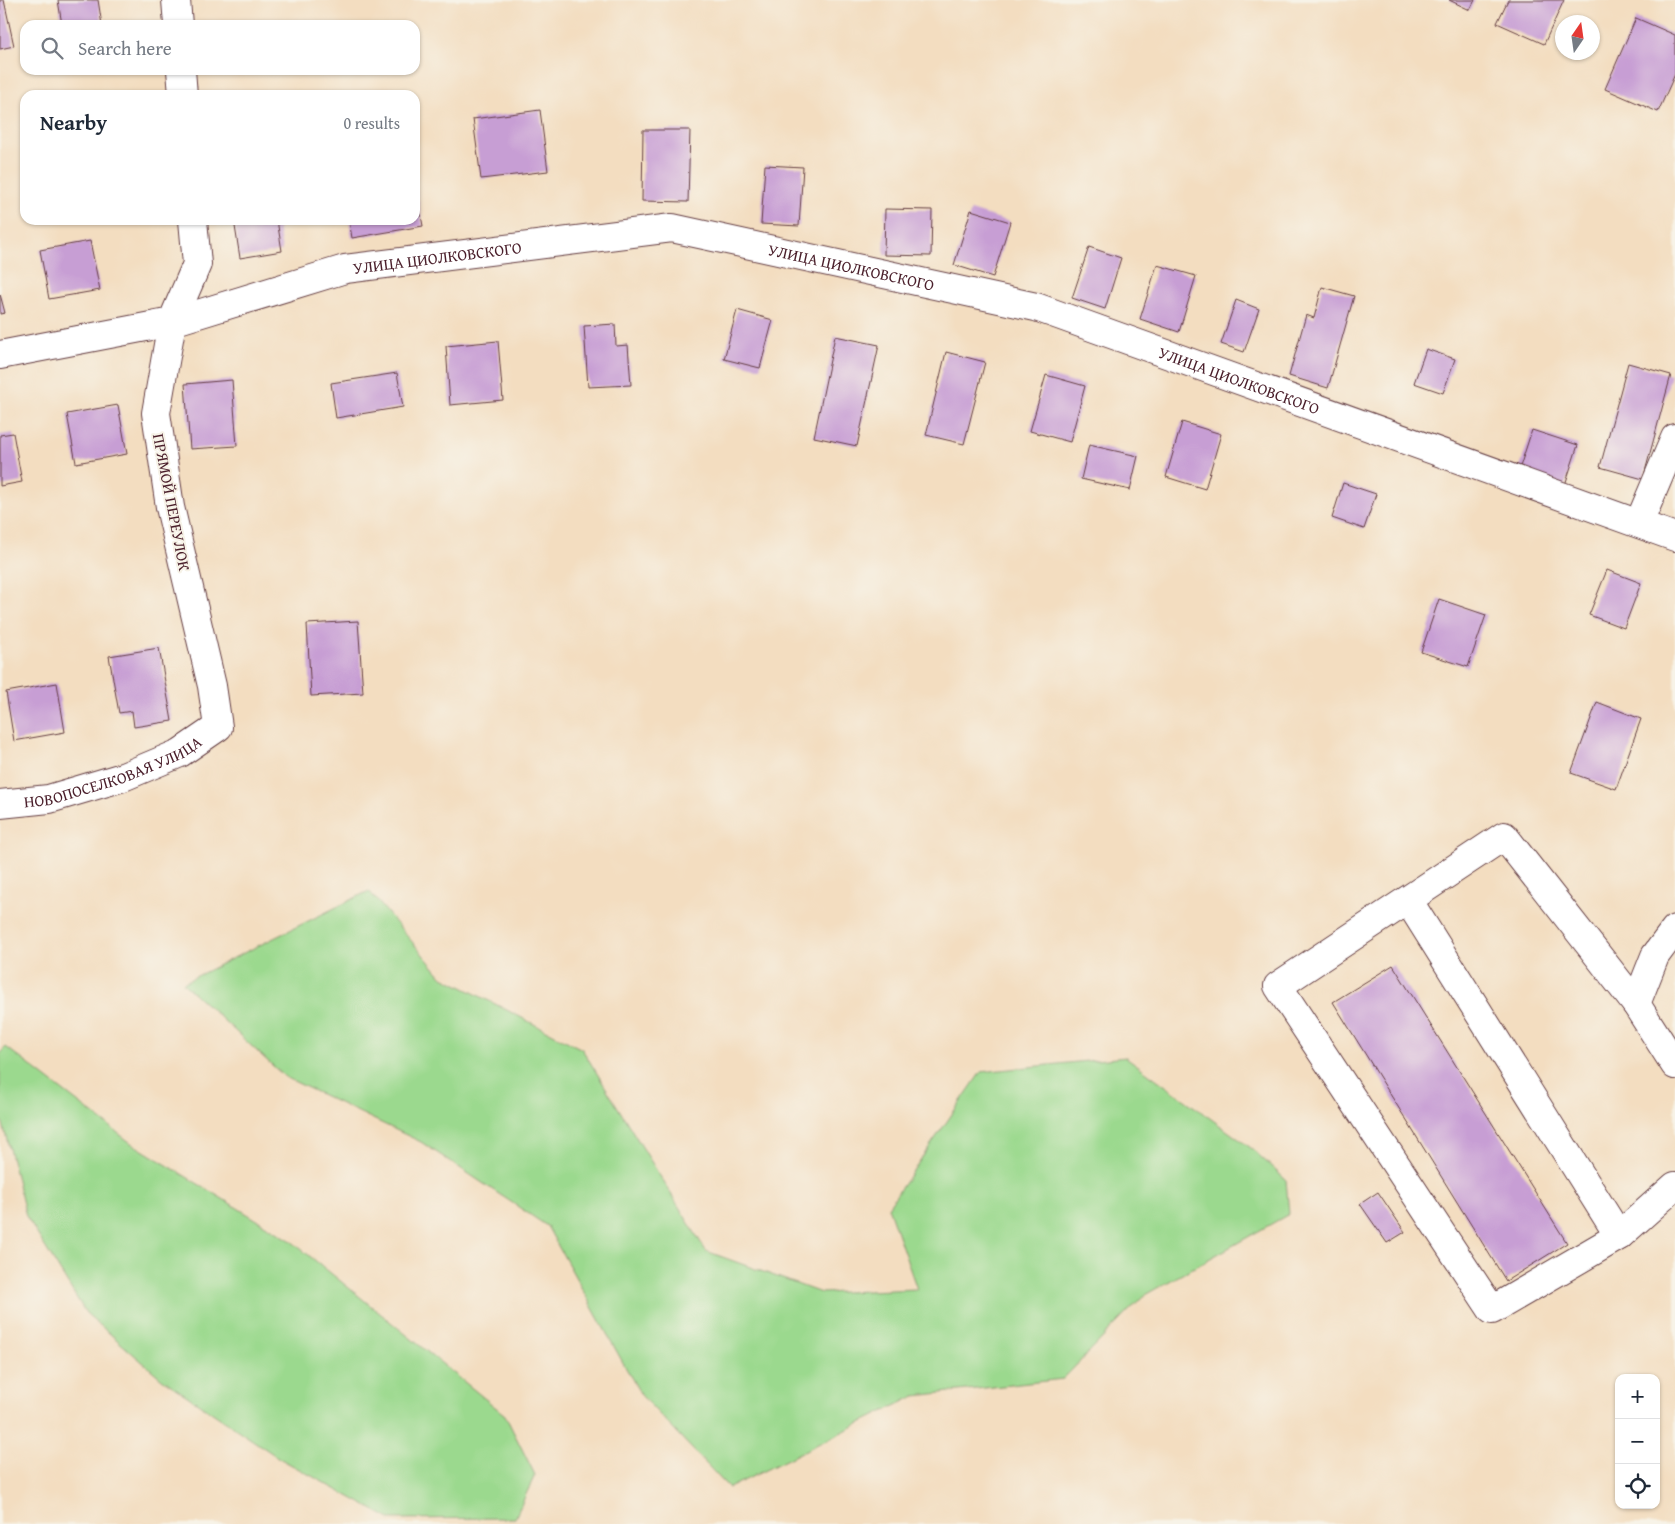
<!DOCTYPE html>
<meta charset="utf-8">
<style>
:root{--surface:#fff;--page:#f2f2f3;--text:#1f2937;--muted:#747a83;--line:#e0e1e3}
body{margin:0;font-family:"Gentium Book Plus",serif;background:var(--page);color:var(--text)}
.controls{position:absolute;right:15px;bottom:15px;display:grid;overflow:hidden;border-radius:10px;box-shadow:0 1px 4px #0004}
.controls button{width:45px;height:45px;display:grid;place-items:center;padding:0;border:0;border-bottom:1px solid var(--line);background:var(--surface);color:var(--text);font:25px sans-serif}
.compass{position:absolute;left:1555px;top:15px;width:45px;height:45px;border-radius:50%;background:var(--surface);box-shadow:0 1px 4px #0004;rotate:13deg}
.list{margin:0;padding:0;list-style:none}
h2{display:flex;justify-content:space-between;align-items:center;height:65px;margin:0;padding:0 20px;font-size:21px}
h2 small{font-size:16px;font-weight:400;color:var(--muted)}
.icon{flex:none;width:28px;height:28px;fill:none;stroke:currentColor;stroke-width:2;stroke-linecap:round;stroke-linejoin:round}
.map{position:relative;flex:none;width:1675px;height:1524px;overflow:hidden}
.search{position:absolute;background:var(--surface);box-shadow:0 1px 4px #0004;left:20px;top:20px;width:400px;height:55px;display:flex;align-items:center;gap:12px;box-sizing:border-box;padding:0 18px;border-radius:15px;color:var(--muted);font-size:19px}
.panel{position:absolute;background:var(--surface);box-shadow:0 1px 4px #0004;left:20px;top:90px;width:400px;height:135px;border-radius:15px}
.map>svg:first-child{display:block}
.green{fill:#9bd98e;stroke:#727c5c}
.building{fill:#c79ed4}
.lines{fill:none;stroke-linecap:round;stroke-linejoin:round}
.minor-casing{stroke:#633c41;stroke-width:30}
.minor{stroke:#fff;stroke-width:28}
.labels{text-anchor:middle;dominant-baseline:central;stroke-width:4;stroke-linejoin:round;paint-order:stroke}
.street-label{font-size:16px;fill:#4a1f2b;stroke:#f7f3e8}
</style>
<div class="map">
<svg width="1675" height="1524" viewBox="0 0 1675 1524">
<rect width="100%" height="100%" fill="#f7f3e8"/>
<filter id="ink" filterUnits="userSpaceOnUse"><feTurbulence type="fractalNoise" baseFrequency=".02" numOctaves="2"/><feDisplacementMap in="SourceGraphic" scale="10" xChannelSelector="R" yChannelSelector="G"/><feConvolveMatrix kernelMatrix="1 2 1 2 8 2 1 2 1" color-interpolation-filters="sRGB"/></filter>
<filter id="wash" filterUnits="userSpaceOnUse"><feTurbulence type="fractalNoise" baseFrequency=".0096" numOctaves="4" result="noise"/><feDisplacementMap in="SourceGraphic" scale="20" xChannelSelector="R" yChannelSelector="G"/><feGaussianBlur stdDeviation="1.12" result="paint"/><feColorMatrix in="noise" values="0 0 0 0 0 0 0 0 0 0 0 0 0 0 0 0 0 1.4 0 .05"/><feComposite in="paint" operator="in"/></filter>
<g filter="url(#wash)">
<rect width="100%" height="100%" fill="#f3ddc0"/>
<g class="green">
<polygon points="369,891 441,976 582,1049 706,1251 821,1293 917,1289 888,1207 981,1072 1126,1057 1251,1148 1286,1180 1289,1214 1143,1296 1063,1379 915,1396 729,1488 641,1395 547,1226 421,1142 285,1077 183,983"/>
<polygon points="6,1047 131,1143 290,1240 505,1415 535,1475 515,1518 390,1519 279,1458 162,1379 86,1313 26,1216 3,1124 0,1119 0,1053"/>
</g>
<g id="blocks">
<g class="building">
<polygon points="0,0 4,0 14,46 0,49"/>
<polygon points="58,0 98,0 102,25 62,25"/>
<polygon points="1449,0 1475,0 1470,10"/>
<polygon points="1508,0 1564,0 1544,44 1497,23"/>
<polygon points="1636,18 1675,35 1675,74 1658,112 1605,89"/>
<polygon points="540,110 548,171 481,179 473,119"/>
<polygon points="643,130 690,130 688,202 642,201"/>
<polygon points="765,165 803,167 799,226 761,224"/>
<polygon points="415,183 423,226 352,238 349,220 415,220"/>
<polygon points="885,209 932,210 931,256 884,255"/>
<polygon points="971,210 1010,222 993,277 954,265"/>
<polygon points="234,220 277,220 282,251 240,258"/>
<polygon points="90,241 100,290 49,299 40,250"/>
<polygon points="1089,247 1121,258 1105,309 1072,298"/>
<polygon points="1157,265 1196,276 1179,332 1140,319"/>
<polygon points="1322,287 1354,296 1328,388 1289,376 1306,315 1314,318"/>
<polygon points="0,294 5,313 0,314"/>
<polygon points="1236,300 1259,309 1244,352 1221,344"/>
<polygon points="737,310 773,320 760,368 724,359"/>
<polygon points="615,324 616,346 628,345 631,385 588,387 584,326"/>
<polygon points="835,336 879,345 857,446 814,437"/>
<polygon points="498,341 503,400 450,405 446,346"/>
<polygon points="1426,349 1455,359 1443,393 1414,383"/>
<polygon points="946,352 985,362 964,444 926,435"/>
<polygon points="1628,363 1671,375 1643,479 1600,467"/>
<polygon points="397,373 403,407 336,418 331,383"/>
<polygon points="1046,375 1085,386 1070,442 1030,431"/>
<polygon points="232,380 237,446 190,449 185,384"/>
<polygon points="118,405 127,454 76,463 67,414"/>
<polygon points="1182,422 1221,434 1205,489 1166,477"/>
<polygon points="1532,430 1578,445 1564,488 1518,473"/>
<polygon points="13,433 22,482 0,486 0,435"/>
<polygon points="1089,445 1138,456 1130,490 1081,479"/>
<polygon points="1343,483 1376,494 1364,529 1332,518"/>
<polygon points="1607,570 1641,583 1624,628 1589,615"/>
<polygon points="1439,599 1486,615 1468,667 1421,652"/>
<polygon points="358,621 363,693 311,696 307,624"/>
<polygon points="159,648 172,721 134,727 132,711 119,713 109,656"/>
<polygon points="57,683 65,732 14,741 6,692"/>
<polygon points="1597,702 1641,719 1616,789 1571,773"/>
<polygon points="1393,965 1567,1243 1506,1281 1333,1002"/>
<polygon points="1378,1192 1405,1232 1387,1243 1360,1204"/>
</g>
</g>
</g>
<g filter="url(#ink)">
<use href="#blocks" fill-opacity="0" stroke="#633c41" stroke-width="1"/>
<g class="lines">
<g class="minor-casing">
<g id="minor">
<polyline points="176,0 178,25"/>
<polyline points="181,70 183,95"/>
<path id="s1" d="M0,355L172,322L345,269L672,228L1036,307L1675,537"/>
<polyline points="1639,523 1675,438"/>
<path id="s2" d="M0,804L49,799L123,777L180,753L218,727L212,686L170,507L156,413L172,322L197,264L193,220"/>
<polyline points="1408,900 1619,1236"/>
<polyline points="1636,1004 1655,956 1675,929"/>
<polyline points="1675,1065 1636,1004 1504,836 1278,986 1492,1310 1619,1236 1675,1186"/>
</g>
</g>
<use href="#minor" class="minor"/>
</g>
</g>
<g class="labels">
<g class="street-label">
<text stroke="none"><textPath href="#s1" startOffset="449">УЛИЦА ЦИОЛКОВСКОГО</textPath></text>
<text stroke="none"><textPath href="#s1" startOffset="869">УЛИЦА ЦИОЛКОВСКОГО</textPath></text>
<text stroke="none"><textPath href="#s1" startOffset="1274">УЛИЦА ЦИОЛКОВСКОГО</textPath></text>
<text transform="translate(172 502) rotate(79)">ПРЯМОЙ ПЕРЕУЛОК</text>
<text stroke="none"><textPath href="#s2" startOffset="118">НОВОПОСЕЛКОВАЯ УЛИЦА</textPath></text>
</g>
</g>
</svg>
<div class="controls">
<button>+</button>
<button>−</button>
<button><svg class="icon" aria-label="locate" viewBox="0 0 24 24"><circle cx="12" cy="12" r="6"/><path d="M12 2v4M12 18v4M2 12h4M18 12h4"/></svg></button>
</div>
<svg class="compass" viewBox="-18 -18 36 36"><path d="M0-13l5 13h-10z" fill="#e53935"/><path d="M0 13l5-13h-10z" fill="#747a83"/></svg>
<div class="search"><svg class="icon" aria-label="search" viewBox="0 0 24 24"><circle cx="10" cy="10" r="6"/><path d="M15 15l6 6"/></svg>Search here</div>
<section class="panel">
<h2>Nearby<small>0 results</small></h2>
<ul class="list">
</ul>
</section>
</div>
